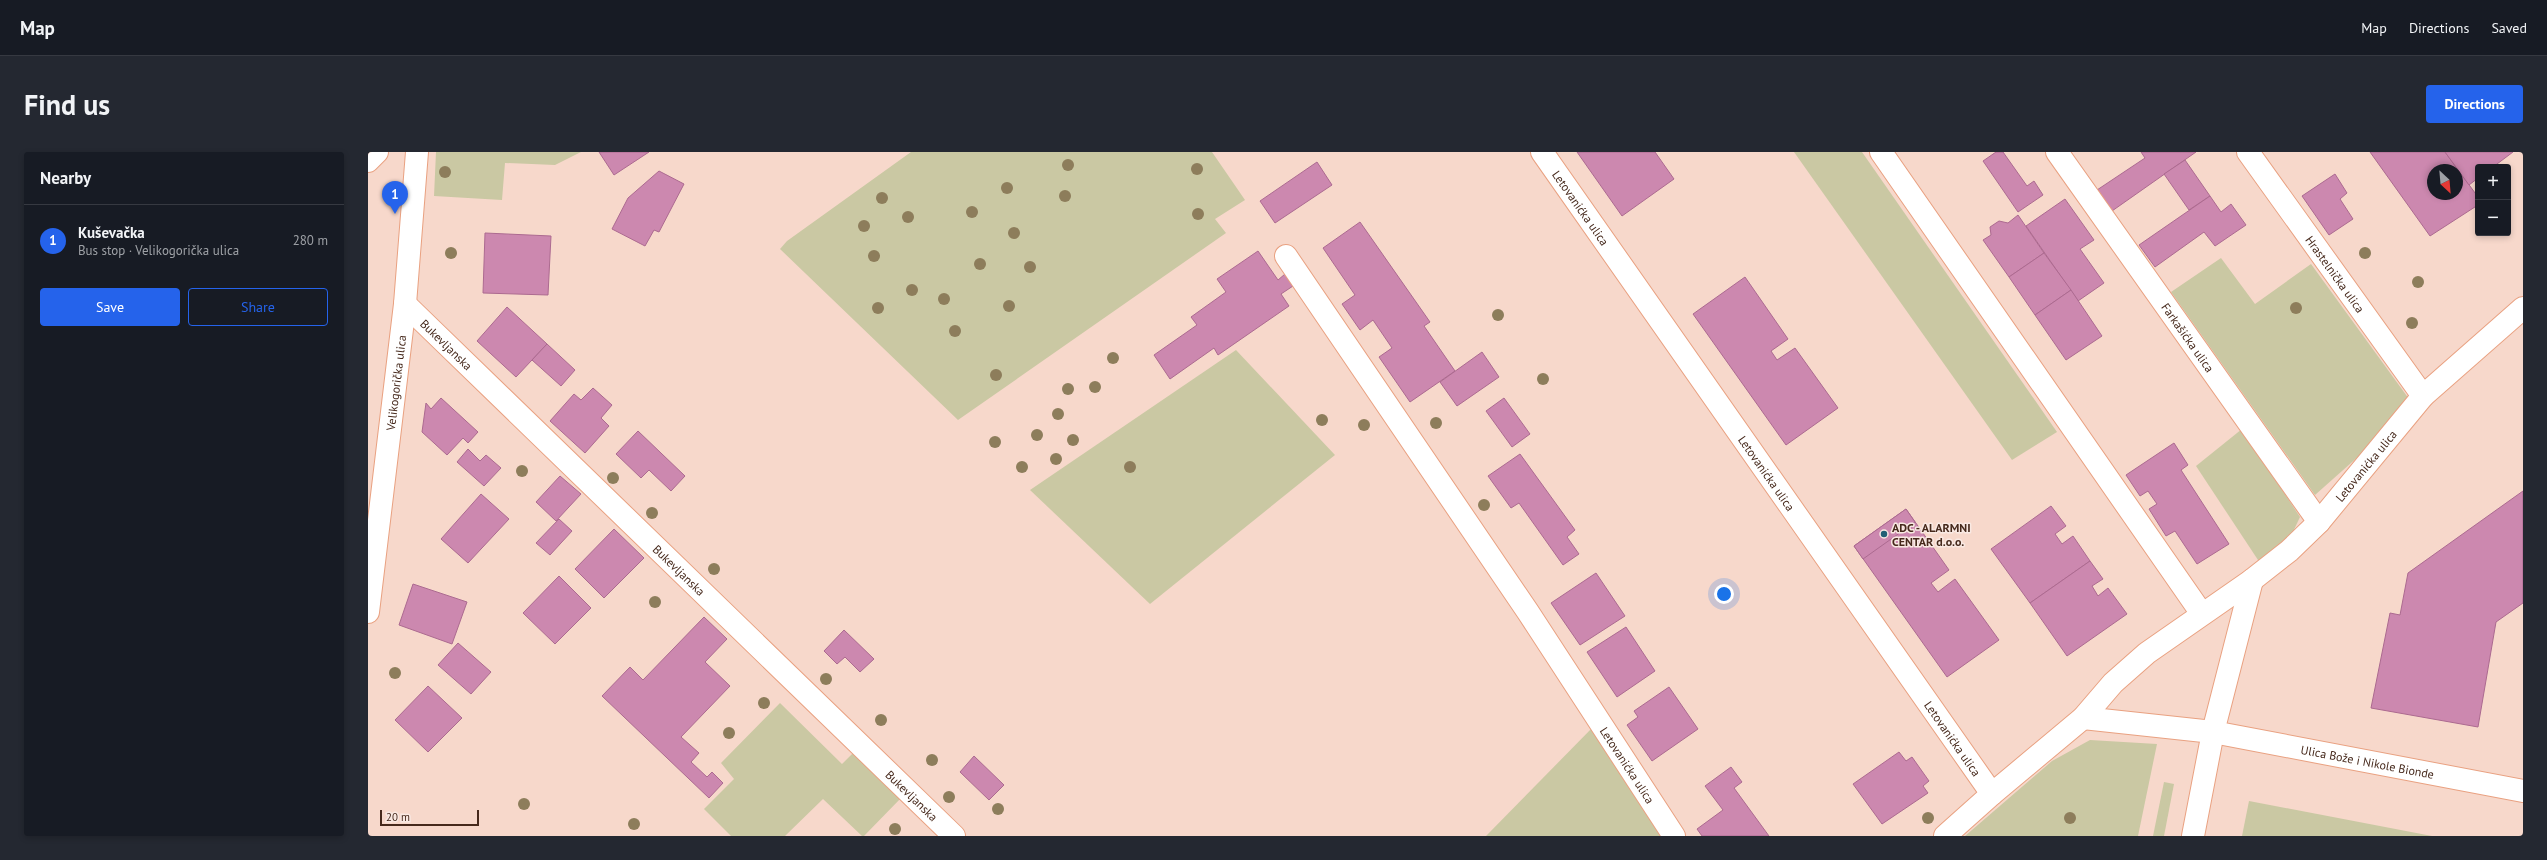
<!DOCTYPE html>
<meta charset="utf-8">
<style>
:root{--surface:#171b24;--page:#242831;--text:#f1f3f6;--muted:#9ea1a6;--line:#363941;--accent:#2563eb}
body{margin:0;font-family:"PT Sans",sans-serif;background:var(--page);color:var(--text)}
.controls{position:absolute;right:12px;top:12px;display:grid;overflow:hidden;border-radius:4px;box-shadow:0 2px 6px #0003}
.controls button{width:36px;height:36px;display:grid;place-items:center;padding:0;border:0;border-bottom:1px solid var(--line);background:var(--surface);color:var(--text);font:20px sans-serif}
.compass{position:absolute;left:2059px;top:12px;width:36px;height:36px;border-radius:50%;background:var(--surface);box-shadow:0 2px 6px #0003;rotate:154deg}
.scale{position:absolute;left:12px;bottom:10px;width:99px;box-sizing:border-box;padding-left:4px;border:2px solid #46291c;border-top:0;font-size:11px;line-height:14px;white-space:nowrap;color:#46291c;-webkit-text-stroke:3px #f9e9e3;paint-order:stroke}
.you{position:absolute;left:1356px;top:442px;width:14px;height:14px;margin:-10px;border:3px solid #fff;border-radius:50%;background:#1a73e8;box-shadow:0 0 0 6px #1a73e833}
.badge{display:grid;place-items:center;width:26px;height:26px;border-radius:50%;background:var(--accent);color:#fff;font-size:13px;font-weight:700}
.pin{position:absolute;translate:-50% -33px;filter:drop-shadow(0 1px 2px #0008)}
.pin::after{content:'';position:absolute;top:21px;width:14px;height:12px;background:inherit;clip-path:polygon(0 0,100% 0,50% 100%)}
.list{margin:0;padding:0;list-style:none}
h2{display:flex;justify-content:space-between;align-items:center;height:52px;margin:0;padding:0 16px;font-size:17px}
h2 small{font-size:13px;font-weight:400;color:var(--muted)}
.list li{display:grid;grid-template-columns:26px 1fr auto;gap:12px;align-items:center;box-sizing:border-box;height:72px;padding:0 16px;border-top:1px solid var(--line)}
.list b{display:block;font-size:15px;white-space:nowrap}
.list p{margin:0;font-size:13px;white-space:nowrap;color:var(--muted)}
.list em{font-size:13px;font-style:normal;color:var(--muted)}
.actions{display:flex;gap:8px;padding:12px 16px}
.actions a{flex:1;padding:9px 0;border:1px solid var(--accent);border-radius:4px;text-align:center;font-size:14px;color:var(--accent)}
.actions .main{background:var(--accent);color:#fff}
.map{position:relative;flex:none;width:2155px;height:684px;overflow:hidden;border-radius:4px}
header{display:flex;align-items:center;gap:24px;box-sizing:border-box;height:56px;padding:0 20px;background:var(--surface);border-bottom:1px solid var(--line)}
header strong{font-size:19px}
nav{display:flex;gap:22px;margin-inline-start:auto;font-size:14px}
.intro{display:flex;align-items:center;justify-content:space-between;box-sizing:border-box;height:96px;padding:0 24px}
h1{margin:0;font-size:28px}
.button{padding:10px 18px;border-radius:4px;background:var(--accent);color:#fff;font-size:14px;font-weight:700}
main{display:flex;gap:24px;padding:0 24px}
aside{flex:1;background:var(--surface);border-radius:4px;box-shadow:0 2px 6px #0003}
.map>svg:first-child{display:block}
.green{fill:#cac8a3}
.building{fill:#cc88af;stroke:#ac6a90;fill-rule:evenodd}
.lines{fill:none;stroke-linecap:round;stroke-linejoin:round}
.street-casing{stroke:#e9a181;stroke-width:24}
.secondary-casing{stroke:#e9a181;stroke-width:24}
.street{stroke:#fff;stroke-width:22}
.secondary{stroke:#fff;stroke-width:22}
.tree{fill:#8d7d5b}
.poi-dot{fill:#216076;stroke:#f9e9e3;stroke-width:1.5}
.labels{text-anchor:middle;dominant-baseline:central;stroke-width:3;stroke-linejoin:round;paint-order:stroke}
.street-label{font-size:12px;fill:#46291c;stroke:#f9e9e3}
.poi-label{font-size:12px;font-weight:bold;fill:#46291c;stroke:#f9e9e3;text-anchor:start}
</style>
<header>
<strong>Map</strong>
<nav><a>Map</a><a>Directions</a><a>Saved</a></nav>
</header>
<div class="intro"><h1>Find us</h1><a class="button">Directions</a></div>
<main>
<aside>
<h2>Nearby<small></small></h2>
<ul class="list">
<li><span class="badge">1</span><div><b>Kuševačka</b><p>Bus stop · Velikogorička ulica</p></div><em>280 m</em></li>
</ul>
<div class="actions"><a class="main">Save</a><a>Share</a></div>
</aside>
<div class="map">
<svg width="2155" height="684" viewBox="0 0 2155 684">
<rect width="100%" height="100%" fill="#f7d8cb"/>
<g class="green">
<polygon points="68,0 213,0 187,13 137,11 134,48 66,44"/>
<polygon points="543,0 844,0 877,48 847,67 858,81 590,268 412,97 419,89"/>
<polygon points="1426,0 1494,0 1689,280 1644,308"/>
<polygon points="1853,106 1887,152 1943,112 2041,247 1992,303 1947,343 1803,140"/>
<polygon points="868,198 967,303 782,452 662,338"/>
<polygon points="1874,277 1932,365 1923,384 1892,411 1828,314"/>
<polygon points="412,551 474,612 486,600 533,646 496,684 494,684 455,647 417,684 363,684 336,657 366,627 353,611"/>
<polygon points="1225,575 1294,684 1118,684"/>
<polygon points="1722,588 1789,592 1770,684 1597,684 1684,609"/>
<polygon points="1796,630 1806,632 1796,684 1785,684"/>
<polygon points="1881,649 2064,684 1874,684"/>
</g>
<g class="building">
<polygon points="231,0 281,0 246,23"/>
<polygon points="1209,0 1287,0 1306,27 1254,64"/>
<polygon points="1628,0 1635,0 1659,34 1666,29 1675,43 1650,60 1615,9"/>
<polygon points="1773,0 1828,0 1744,59 1729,38 1777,6"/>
<path d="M2002,0H2077L2110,45V53L2062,84ZM2065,18H2089V42H2065Z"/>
<polygon points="2077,0 2145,0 2125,15 2110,15 2110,26 2101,33"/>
<polygon points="1817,8 1842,44 1821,58 1796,22"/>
<polygon points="949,10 964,33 907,71 892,49"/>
<polygon points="291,19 316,32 291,80 286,78 277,94 244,77 260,46"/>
<polygon points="1967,22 1979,41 1972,47 1985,67 1961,83 1934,44"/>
<polygon points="1842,44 1853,60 1863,52 1878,73 1847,94 1836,80 1787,115 1771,93"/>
<polygon points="1697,47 1726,88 1712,97 1736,131 1710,149 1658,74"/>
<polygon points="1650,63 1676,101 1641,125 1615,88 1623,83 1622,75 1631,69 1640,71"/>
<polygon points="992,70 1062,170 1056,174 1087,219 1042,250 1011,205 1024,196 1005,168 992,178 974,152 987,143 955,96"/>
<polygon points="117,81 183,84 180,143 115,141"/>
<polygon points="890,99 910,128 917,122 925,134 913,142 921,154 850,203 846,196 802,227 786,203 829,173 823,165 858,140 849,127"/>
<polygon points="1676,101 1703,138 1667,163 1641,125"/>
<polygon points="1377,125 1420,187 1403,199 1409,208 1427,196 1470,256 1418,293 1325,162"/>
<polygon points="1703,138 1734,184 1698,208 1667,163"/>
<polygon points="139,155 179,192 148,225 109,189"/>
<polygon points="179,192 207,218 193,234 164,208"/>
<polygon points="1114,200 1131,225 1089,254 1072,230"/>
<polygon points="225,236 244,253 233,266 241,274 217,301 182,269 206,242 213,248"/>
<polygon points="73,246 110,280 100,291 95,286 79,303 54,280 58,251 63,257"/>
<polygon points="1136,246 1162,282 1144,295 1118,259"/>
<polygon points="270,279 317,324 303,339 281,318 273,326 248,302"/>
<polygon points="1806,291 1820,313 1813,318 1861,392 1829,412 1807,379 1798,384 1781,357 1789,352 1780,339 1772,344 1758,323"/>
<polygon points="100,297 112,309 118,303 133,316 116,334 89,310"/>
<polygon points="1152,302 1207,378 1199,385 1211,402 1195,413 1151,351 1143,356 1120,324"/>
<polygon points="192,324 213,342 188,369 168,350"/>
<polygon points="2155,339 2155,451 2128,470 2110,575 2003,556 2022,461 2032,463 2040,421"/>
<polygon points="113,342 141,367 100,411 73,387"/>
<polygon points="1683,354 1698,374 1687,382 1694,392 1705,384 1722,409 1662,451 1623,397"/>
<polygon points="1538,357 1581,418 1563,431 1570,440 1587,427 1631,488 1579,525 1486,394"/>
<polygon points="1538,357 1547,370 1495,407 1486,394"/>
<polygon points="191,367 204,379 182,403 168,391"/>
<polygon points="246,377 276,406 236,446 207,417"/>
<polygon points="1722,409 1735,427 1724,434 1730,444 1740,436 1759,462 1699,504 1662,451"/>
<polygon points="1228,421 1257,464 1212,493 1183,451"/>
<polygon points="191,424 223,456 187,492 155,461"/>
<polygon points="45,432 99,450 84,492 31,473"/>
<polygon points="336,465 359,487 337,510 362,534 313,585 331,601 323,610 339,625 344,620 355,631 341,646 234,544 262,515 275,528"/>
<polygon points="1258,475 1287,519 1249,545 1219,500"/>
<polygon points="476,478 506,507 492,520 477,505 469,512 456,499"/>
<polygon points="90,491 123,520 103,542 70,513"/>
<polygon points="60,534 94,566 60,600 27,568"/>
<polygon points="1301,535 1330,577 1284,609 1259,573 1270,565 1266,559"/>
<polygon points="1531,600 1538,609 1544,605 1561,629 1555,634 1560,641 1514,672 1485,632"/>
<polygon points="606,604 636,633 621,648 592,620"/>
<polygon points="1363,615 1374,630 1366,636 1401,684 1334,684 1329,677 1355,658 1337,634"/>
</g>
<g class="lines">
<g class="street-casing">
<g id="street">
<path id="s1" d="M1174,0L1624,642L1715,566L1745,531L1779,501L1884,428L1921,399L1951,370L2055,244L2155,156"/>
<polyline points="1513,0 1834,462"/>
<path id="s2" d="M1689,0L1951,370"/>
<path id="s3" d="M1880,0L2055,244"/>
<polyline points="0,9 9,0"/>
<path id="s4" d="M918,104L1160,460L1306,684"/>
<path id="s5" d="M37,152L586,684"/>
<path id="s6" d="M1715,566L1845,580L2155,639"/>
<polyline points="1577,684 1624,642"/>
<polyline points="1825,684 1845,580 1884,428"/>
</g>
</g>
<g class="secondary-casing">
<g id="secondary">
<path id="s7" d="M0,460L37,152L49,0"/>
</g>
</g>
<use href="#street" class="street"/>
<use href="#secondary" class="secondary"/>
</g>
<g class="tree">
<circle cx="700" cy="13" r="6"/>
<circle cx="829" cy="17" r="6"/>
<circle cx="77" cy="20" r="6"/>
<circle cx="639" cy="36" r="6"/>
<circle cx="697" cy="44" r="6"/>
<circle cx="514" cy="46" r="6"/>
<circle cx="604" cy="60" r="6"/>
<circle cx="830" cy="62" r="6"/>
<circle cx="540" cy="65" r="6"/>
<circle cx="496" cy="74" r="6"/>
<circle cx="646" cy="81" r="6"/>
<circle cx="83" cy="101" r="6"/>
<circle cx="1997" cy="101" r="6"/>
<circle cx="506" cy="104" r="6"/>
<circle cx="612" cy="112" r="6"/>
<circle cx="662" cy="115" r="6"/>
<circle cx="2050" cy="130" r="6"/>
<circle cx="544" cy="138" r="6"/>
<circle cx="576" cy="147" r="6"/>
<circle cx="641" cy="154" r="6"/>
<circle cx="510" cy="156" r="6"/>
<circle cx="1928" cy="156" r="6"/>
<circle cx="1130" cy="163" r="6"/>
<circle cx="2044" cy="171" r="6"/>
<circle cx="587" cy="179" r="6"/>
<circle cx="745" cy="206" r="6"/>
<circle cx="628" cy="223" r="6"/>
<circle cx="1175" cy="227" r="6"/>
<circle cx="727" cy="235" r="6"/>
<circle cx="700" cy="237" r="6"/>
<circle cx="690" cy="262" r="6"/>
<circle cx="954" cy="268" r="6"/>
<circle cx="1068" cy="271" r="6"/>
<circle cx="996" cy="273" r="6"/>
<circle cx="669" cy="283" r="6"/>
<circle cx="705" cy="288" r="6"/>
<circle cx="627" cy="290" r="6"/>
<circle cx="688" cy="307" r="6"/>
<circle cx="654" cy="315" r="6"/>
<circle cx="762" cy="315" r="6"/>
<circle cx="154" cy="319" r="6"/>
<circle cx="245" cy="326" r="6"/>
<circle cx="1116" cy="353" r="6"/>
<circle cx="284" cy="361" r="6"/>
<circle cx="346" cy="417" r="6"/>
<circle cx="287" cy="450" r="6"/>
<circle cx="27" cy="521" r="6"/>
<circle cx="458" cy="527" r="6"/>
<circle cx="396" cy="551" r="6"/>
<circle cx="513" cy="568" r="6"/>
<circle cx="361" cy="581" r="6"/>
<circle cx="564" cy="608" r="6"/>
<circle cx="581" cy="645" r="6"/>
<circle cx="156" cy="652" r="6"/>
<circle cx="630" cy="657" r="6"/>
<circle cx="1560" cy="666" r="6"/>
<circle cx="1702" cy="666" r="6"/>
<circle cx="266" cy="672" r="6"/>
<circle cx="527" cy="677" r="6"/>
</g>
<circle class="poi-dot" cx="1516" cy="382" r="4"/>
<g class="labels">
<g class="street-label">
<text stroke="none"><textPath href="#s1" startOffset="68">Letovanićka ulica</textPath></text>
<text stroke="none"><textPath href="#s3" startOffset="150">Hrastelnička ulica</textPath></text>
<text stroke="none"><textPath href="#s2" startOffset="227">Farkašićka ulica</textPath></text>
<text stroke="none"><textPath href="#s5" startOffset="58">Bukevljanska</textPath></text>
<text stroke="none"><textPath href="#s7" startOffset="231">Velikogorička ulica</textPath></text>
<text stroke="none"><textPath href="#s1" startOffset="1284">Letovanićka ulica</textPath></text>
<text stroke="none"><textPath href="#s1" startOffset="392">Letovanićka ulica</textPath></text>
<text stroke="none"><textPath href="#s5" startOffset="382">Bukevljanska</textPath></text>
<text stroke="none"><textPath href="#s1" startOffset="716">Letovanićka ulica</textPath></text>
<text stroke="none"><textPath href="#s6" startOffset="288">Ulica Bože i Nikole Bionde</textPath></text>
<text stroke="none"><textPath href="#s4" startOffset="613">Letovanićka ulica</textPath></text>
<text stroke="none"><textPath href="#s5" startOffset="706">Bukevljanska</textPath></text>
</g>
<g class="poi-label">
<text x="1524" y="375">ADC - ALARMNI<tspan x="1524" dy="14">CENTAR d.o.o.</tspan></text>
</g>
</g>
</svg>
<div class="controls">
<button>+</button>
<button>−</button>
</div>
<svg class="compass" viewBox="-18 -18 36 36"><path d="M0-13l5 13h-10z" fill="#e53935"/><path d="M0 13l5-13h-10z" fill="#9ea1a6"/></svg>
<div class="scale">20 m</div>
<div class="you"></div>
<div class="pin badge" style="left:27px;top:62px">1</div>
</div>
</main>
